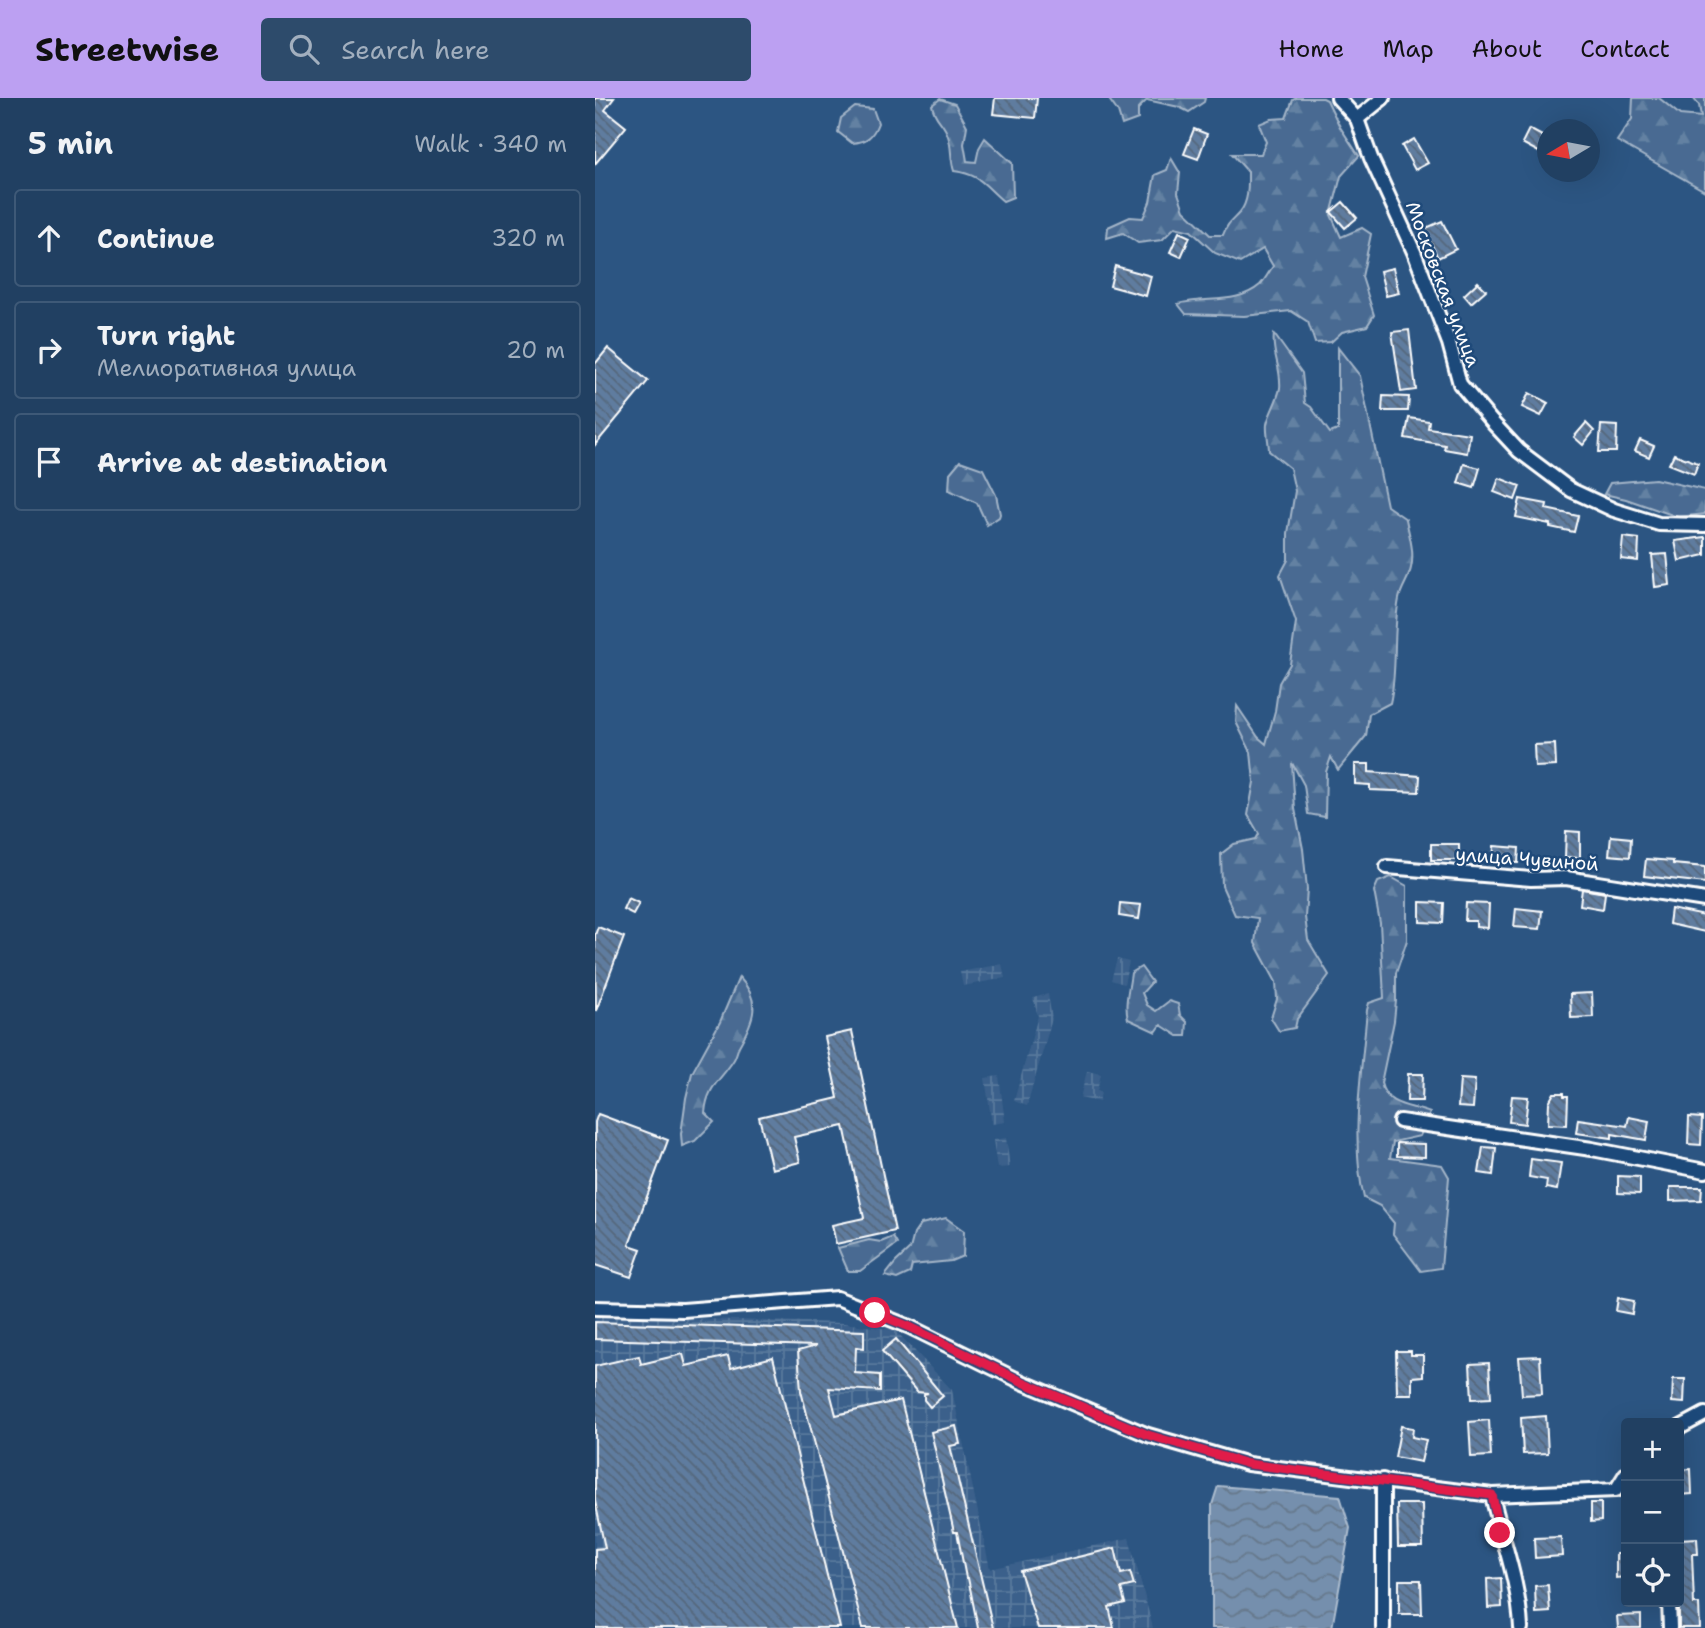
<!DOCTYPE html>
<meta charset="utf-8">
<style>
:root{--surface:#214062;--page:#2d4b6b;--text:#f1f3f6;--muted:#a2afbe;--line:#3e5977;--accent:#bca0f2}
body{margin:0;font-family:"Shantell Sans",sans-serif;background:var(--page);color:var(--text)}
.controls{position:absolute;right:21px;bottom:21px;display:grid;overflow:hidden;border-radius:7px;box-shadow:0 7px 28px #0002}
.controls button{width:63px;height:63px;display:grid;place-items:center;padding:0;border:0;border-bottom:2px solid var(--line);background:var(--surface);color:var(--text);font:35px sans-serif}
.compass{position:absolute;left:942px;top:21px;width:63px;height:63px;border-radius:50%;background:var(--surface);box-shadow:0 7px 28px #0002;rotate:260deg}
.stop{position:absolute;width:21px;height:21px;margin:-16px;border:5px solid #e11d48;border-radius:50%;background:#fff}
.stop.end{background:#e11d48;border-color:#fff;box-shadow:0 2px 7px #0008}
.list{margin:0;padding:0;list-style:none}
h2{display:flex;justify-content:space-between;align-items:center;height:91px;margin:0;padding:0 28px;font-size:30px}
h2 small{font-size:23px;font-weight:400;color:var(--muted)}
.list li{display:grid;grid-template-columns:46px 1fr auto;gap:21px;align-items:center;box-sizing:border-box;height:98px;margin:0 14px 14px;padding:0 14px;border:2px solid var(--line);border-radius:7px}
.list b{display:block;font-size:26px;white-space:nowrap}
.list p{margin:0;font-size:23px;white-space:nowrap;color:var(--muted)}
.list em{font-size:23px;font-style:normal;color:var(--muted)}
.icon{flex:none;width:38px;height:38px;fill:none;stroke:currentColor;stroke-width:2;stroke-linecap:round;stroke-linejoin:round}
.map{position:relative;flex:none;width:1110px;height:1530px;overflow:hidden}
header{display:flex;align-items:center;gap:42px;box-sizing:border-box;height:98px;padding:0 35px;background:var(--accent);color:#111}
header strong{font-size:33px}
nav{display:flex;gap:38px;margin-inline-start:auto;font-size:24px}
.search{width:490px;height:63px;background:var(--page);display:flex;align-items:center;gap:18px;box-sizing:border-box;padding:0 24px;border-radius:7px;color:var(--muted);font-size:26px}
main{display:flex}
aside{flex:1;background:var(--surface)}
.map>svg:first-child{display:block}
.industrial{fill:url(#industrial-grid)}
.forest{fill:url(#forest-firs);stroke:#a4b5c8;stroke-width:2}
.water{fill:url(#water-waves);stroke:#acbcce;stroke-width:2}
.building{fill:url(#building-back-hatch);stroke:#fff;stroke-width:2}
.lines{fill:none;stroke-linecap:round;stroke-linejoin:round}
.street-casing{stroke:#fff;stroke-width:18}
.street{stroke:#1f4a7a;stroke-width:12}
.route{stroke:#e11d48;stroke-width:9}
.labels{text-anchor:middle;dominant-baseline:central;stroke-width:5;stroke-linejoin:round;paint-order:stroke}
.street-label{font-size:19px;fill:#fff;stroke:#1f4a7a}
</style>
<header>
<strong>Streetwise</strong>
<div class="search"><svg class="icon" aria-label="search" viewBox="0 0 24 24"><circle cx="10" cy="10" r="6"/><path d="M15 15l6 6"/></svg>Search here</div>
<nav><a>Home</a><a>Map</a><a>About</a><a>Contact</a></nav>
</header>
<main>
<aside>
<h2>5 min<small>Walk · 340 m</small></h2>
<ul class="list">
<li><svg class="icon" aria-label="ahead" viewBox="0 0 24 24"><path d="M12 20V5M6 11l6-6 6 6"/></svg><div><b>Continue</b></div><em>320 m</em></li>
<li><svg class="icon" aria-label="right" viewBox="0 0 24 24"><path d="M7 20v-9h11M14 6l5 5-5 5"/></svg><div><b>Turn right</b><p>Мелиоративная улица</p></div><em>20 m</em></li>
<li><svg class="icon" aria-label="arrive" viewBox="0 0 24 24"><path d="M6 21V4h12l-3 4 3 4H6"/></svg><div><b>Arrive at destination</b></div></li>
</ul>
</aside>
<div class="map">
<svg width="1110" height="1530" viewBox="0 0 1110 1530">
<defs>
<pattern id="industrial-grid" width="8" height="8" patternUnits="userSpaceOnUse" patternTransform="scale(1.75)"><rect width="8" height="8" fill="#3b618b"/><path d="M0 4h8M4 0v8" fill="none" stroke="#58799c"/></pattern>
<pattern id="forest-firs" width="22" height="20" patternUnits="userSpaceOnUse" patternTransform="scale(1.75)"><rect width="22" height="20" fill="#486b92"/><path d="M5 1l3.5 6h-7zM16 11l3.5 6h-7z" fill="#6381a2"/></pattern>
<pattern id="water-waves" width="16" height="10" patternUnits="userSpaceOnUse" patternTransform="scale(1.75)"><rect width="16" height="10" fill="#748fad"/><path d="M0 5q4-4 8 0t8 0" fill="none" stroke="#66788b"/></pattern>
<pattern id="building-back-hatch" width="6" height="6" patternUnits="userSpaceOnUse" patternTransform="scale(1.75)"><rect width="6" height="6" fill="#5e7c9f"/><path d="M-1 5l2 2M0 0l6 6M5-1l2 2" fill="none" stroke="#56667a"/></pattern>
</defs>
<rect width="100%" height="100%" fill="#2c5582"/>
<filter id="ink" filterUnits="userSpaceOnUse"><feTurbulence type="fractalNoise" baseFrequency=".0143" numOctaves="2"/><feDisplacementMap in="SourceGraphic" scale="14" xChannelSelector="R" yChannelSelector="G"/><feConvolveMatrix kernelMatrix="1 2 1 2 8 2 1 2 1" color-interpolation-filters="sRGB"/></filter>
<g filter="url(#ink)">
<g class="industrial">
<polygon points="522,861 534,864 529,886 516,882"/>
<polygon points="407,866 410,880 368,888 365,874"/>
<polygon points="453,896 457,921 432,1008 419,1003 443,918 438,900"/>
<polygon points="492,973 506,976 502,993 506,994 504,1004 485,1000"/>
<polygon points="404,978 410,1024 397,1026 390,980"/>
<polygon points="411,1040 415,1069 402,1070 398,1042"/>
<polygon points="0,1218 248,1225 300,1232 357,1292 395,1471 534,1440 558,1530 0,1530"/>
</g>
<g class="forest">
<polygon points="513,0 610,0 609,4 594,14 584,9 552,2 543,11 543,21 527,27 523,14"/>
<path d="M701,0H728L732,2L745,29L764,58L746,78L736,117L746,139L767,130L776,136L767,179L779,217L772,228L747,234L736,244L720,245L713,224L696,213L649,218L591,216L583,206C610,198 642,207 665,187C670,182 674,174 678,168L668,151L645,165L620,155L596,133L580,129L567,142L543,145L528,135L512,140L513,129L535,119L548,120L555,104L560,77L572,72L576,60L585,75L583,95L589,112L615,137H628C633,124 636,124 645,114C654,103 653,87 653,74L637,56H666L671,44L664,26L676,21L691,20L698,2Z"/>
<polygon points="1038,0 1064,0 1085,17 1106,19 1104,7 1098,0 1110,0 1110,93 1022,43 1037,21"/>
<path d="M345,1L360,6L372,28L369,46L372,63L381,64L384,50L390,40L417,65L418,99L408,103C389,87 385,76 359,73C355,61 357,49 353,38C349,24 340,23 337,7Z"/>
<path d="M260,9L278,11L283,25C278,39 271,44 257,45L243,34L246,20Z"/>
<path d="M679,236L707,275L710,305L716,309L735,335L743,332V250L765,278L792,408L811,421C814,437 820,454 816,470C814,481 806,490 804,501C797,536 803,571 795,605L774,616L771,638L743,672L736,659L731,674L730,719L713,716L709,687L697,665L700,711L708,751L712,791L710,819L713,842L734,877L702,921L700,930L684,933L676,920L682,901L681,884L660,845L663,820L640,817L627,788L626,756L639,746L661,741L664,736L653,717L659,684L656,654L641,624L642,608L663,639L671,646L680,613L684,585L695,566L701,524L685,477L693,462V435L700,393L695,370L674,353C674,345 671,334 672,326C674,316 683,302 685,290C687,271 676,254 679,236Z"/>
<polygon points="365,363 388,371 401,397 405,416 404,419 392,427 382,405 354,392 355,375"/>
<polygon points="1060,381 1110,392 1110,416 1083,419 1031,401 1009,396 1015,385"/>
<path d="M796,779L812,788V842L801,875V903L799,923L786,985C791,1009 816,1007 835,1015L825,1038L798,1044L795,1060L847,1067L854,1079L846,1170L826,1173L798,1136L799,1125L785,1108L769,1100C755,1044 767,970 772,912L774,905L789,900L785,825L779,793L783,784Z"/>
<path d="M546,869L557,884L547,895L552,907L561,913L574,903L583,906L585,917L592,924L591,938H583L566,927L561,934L533,921C529,905 534,892 536,875Z"/>
<path d="M144,879C167,903 159,922 144,948C142,953 141,959 138,963C125,983 112,989 110,1015L119,1024L100,1043L87,1048L86,1036L91,1000L97,975L125,924Z"/>
<polygon points="351,1120 369,1133 368,1158 356,1163 317,1167 315,1175 302,1181 290,1178 301,1164 315,1151 319,1136 326,1126"/>
<polygon points="298,1139 302,1146 265,1173 253,1173 243,1150 274,1142 286,1144"/>
</g>
<polygon class="water" points="623,1388 745,1398 755,1430 737,1530 617,1530 617,1407"/>
<g class="building">
<polygon points="0,0 19,0 10,12 31,29 0,66"/>
<polygon points="400,0 442,0 440,20 398,16"/>
<polygon points="599,31 612,36 603,61 589,56"/>
<polygon points="934,31 953,41 953,59 927,45"/>
<polygon points="819,41 833,65 820,72 807,48"/>
<polygon points="748,104 762,120 750,130 736,114"/>
<polygon points="847,123 861,151 843,160 829,131"/>
<polygon points="584,134 595,139 586,159 575,154"/>
<polygon points="520,168 556,178 551,198 515,188"/>
<polygon points="798,170 804,195 791,198 785,173"/>
<polygon points="883,184 891,192 876,205 869,197"/>
<polygon points="814,232 821,292 806,294 797,234"/>
<polygon points="13,250 53,283 0,347 0,266"/>
<polygon points="934,295 953,305 946,318 927,309"/>
<polygon points="788,298 814,299 813,313 787,313"/>
<polygon points="814,320 834,323 833,330 875,336 872,355 849,351 850,347 810,340"/>
<polygon points="991,325 999,333 988,347 979,339"/>
<polygon points="1006,327 1022,328 1021,354 1004,354"/>
<polygon points="1045,342 1059,348 1054,359 1040,353"/>
<polygon points="1079,356 1103,365 1099,376 1074,366"/>
<polygon points="869,366 885,370 879,390 863,385"/>
<polygon points="904,380 925,388 920,402 899,394"/>
<polygon points="925,401 952,406 951,411 983,418 979,434 955,429 955,426 921,419"/>
<polygon points="1028,439 1044,441 1043,463 1026,461"/>
<polygon points="1110,439 1110,457 1084,463 1080,443"/>
<polygon points="1072,456 1075,487 1060,489 1057,457"/>
<polygon points="960,646 961,668 940,669 939,647"/>
<polygon points="760,666 774,666 774,674 825,678 824,694 775,692 775,687 760,686"/>
<polygon points="971,733 985,734 985,760 970,759"/>
<polygon points="1016,738 1036,740 1035,759 1014,757"/>
<rect x="836" y="746" width="28" height="16"/>
<polygon points="899,748 924,750 923,765 898,764"/>
<polygon points="1051,761 1078,763 1078,766 1110,769 1110,785 1049,778"/>
<polygon points="987,791 1010,795 1008,811 985,807"/>
<polygon points="33,800 44,805 38,816 28,811"/>
<polygon points="825,804 849,805 848,825 825,824"/>
<polygon points="525,805 546,807 544,821 524,818"/>
<polygon points="871,805 894,806 893,830 881,829 881,823 870,823"/>
<polygon points="921,810 947,813 945,831 919,829"/>
<polygon points="1076,811 1110,818 1110,834 1074,826"/>
<polygon points="3,829 29,839 1,913 0,837"/>
<polygon points="997,895 998,919 976,920 975,896"/>
<polygon points="257,933 300,1133 241,1146 237,1127 269,1120 249,1028 199,1039 205,1064 177,1071 164,1019 243,1000 230,939"/>
<polygon points="813,976 828,976 827,1003 812,1003"/>
<polygon points="865,981 880,982 878,1010 863,1009"/>
<polygon points="959,995 969,995 969,998 973,998 972,1027 953,1026 954,1004"/>
<polygon points="917,998 933,999 930,1026 914,1024"/>
<polygon points="3,1016 73,1042 34,1147 46,1151 36,1179 0,1167 0,1024"/>
<polygon points="1034,1019 1054,1023 1051,1042 1017,1036 1017,1040 981,1035 983,1021 1032,1028"/>
<polygon points="1094,1019 1107,1020 1106,1047 1093,1046"/>
<polygon points="802,1045 830,1046 830,1059 802,1058"/>
<polygon points="888,1049 901,1050 898,1077 884,1075"/>
<polygon points="936,1061 966,1065 962,1092 951,1090 952,1082 934,1079"/>
<polygon points="1023,1078 1045,1079 1045,1096 1023,1095"/>
<polygon points="1075,1089 1107,1089 1106,1102 1075,1103"/>
<polygon points="1023,1200 1039,1203 1037,1216 1021,1213"/>
<polygon points="0,1224 269,1233 269,1250 261,1249 260,1275 285,1277 285,1293 234,1290 241,1317 306,1302 363,1530 268,1530 206,1293 203,1253 221,1248 0,1241"/>
<polygon points="301,1241 348,1298 335,1309 329,1302 329,1296 333,1295 322,1294 287,1253"/>
<polygon points="801,1253 816,1253 816,1257 828,1257 828,1278 817,1279 817,1296 802,1296"/>
<polygon points="88,1256 91,1268 133,1258 136,1270 178,1259 245,1530 0,1530 0,1451 10,1450 0,1403 0,1268 44,1258 46,1266"/>
<polygon points="945,1258 947,1296 927,1297 924,1259"/>
<polygon points="894,1265 896,1300 877,1301 875,1266"/>
<polygon points="1078,1281 1090,1281 1089,1305 1077,1304"/>
<polygon points="951,1318 953,1355 928,1356 926,1320"/>
<polygon points="894,1322 896,1358 876,1359 874,1324"/>
<polygon points="361,1328 365,1346 355,1348 398,1530 383,1530 373,1480 371,1480 362,1434 359,1434 336,1334"/>
<polygon points="806,1328 818,1330 817,1339 831,1342 826,1364 800,1359"/>
<polygon points="1096,1371 1097,1396 1084,1397 1084,1372"/>
<polygon points="996,1405 1006,1405 1006,1423 996,1424"/>
<polygon points="802,1406 827,1406 828,1449 803,1449"/>
<polygon points="966,1439 967,1458 940,1460 939,1440"/>
<polygon points="1102,1440 1103,1456 1097,1456 1099,1506 1104,1506 1105,1530 1084,1530 1084,1441"/>
<polygon points="520,1450 526,1476 535,1474 539,1487 526,1490 530,1505 514,1509 519,1530 443,1530 425,1473"/>
<polygon points="1021,1456 1031,1456 1031,1479 1021,1480"/>
<polygon points="906,1480 907,1509 893,1510 892,1481"/>
<polygon points="804,1482 826,1482 827,1516 804,1516"/>
<polygon points="953,1487 955,1514 941,1515 940,1488"/>
<polygon points="1046,1517 1046,1530 1023,1530 1022,1518"/>
</g>
<g class="lines">
<g class="street-casing">
<g id="street">
<polyline points="743,0 762,21 776,60 819,154 854,245 865,286 897,324 924,353 976,392 1019,412 1064,426 1110,427"/>
<polyline points="762,21 788,0"/>
<polyline points="792,769 936,781 971,780 1110,802"/>
<polyline points="805,1023 997,1051 1110,1073"/>
<polyline points="0,1210 88,1212 242,1200 315,1229 427,1284 553,1337 653,1366 897,1397 1021,1392 1031,1376"/>
<polyline points="1084,1330 1110,1316"/>
<path d="M897,1397C907,1442 924,1484 926,1530"/>
<polyline points="1074,1504 1075,1530"/>
<polyline points="788,1530 788,1382"/>
</g>
</g>
<use href="#street" class="street"/>
</g>
</g>
<g class="lines" filter="url(#ink)">
<polyline class="route" points="280,1215 315,1229 428,1284 553,1337 653,1366 897,1397 905,1435"/>
</g>
<g class="labels">
<g class="street-label">
<text transform="translate(848 186) rotate(69)">Московская улица</text>
<text transform="translate(932 761) rotate(4)">улица Чувиной</text>
</g>
</g>
</svg>
<div class="controls">
<button>+</button>
<button>−</button>
<button><svg class="icon" aria-label="locate" viewBox="0 0 24 24"><circle cx="12" cy="12" r="6"/><path d="M12 2v4M12 18v4M2 12h4M18 12h4"/></svg></button>
</div>
<svg class="compass" viewBox="-18 -18 36 36"><path d="M0-13l5 13h-10z" fill="#e53935"/><path d="M0 13l5-13h-10z" fill="#a2afbe"/></svg>
<div class="stop" style="left:280px;top:1215px"></div>
<div class="stop end" style="left:905px;top:1435px"></div>
</div>
</main>
